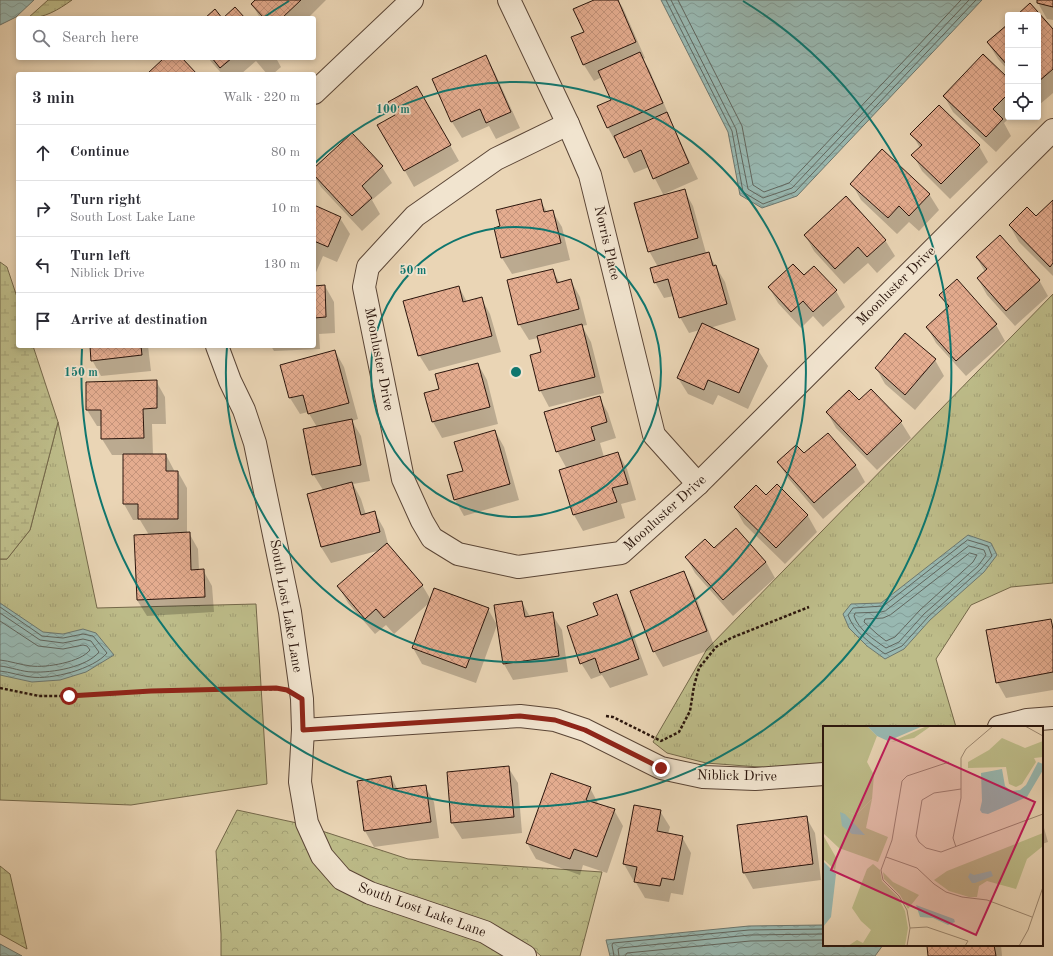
<!DOCTYPE html>
<meta charset="utf-8">
<style>
:root{--surface:#fff;--page:#f7f7f7;--text:#2b2b33;--muted:#7c7c81;--line:#e1e1e2}
body{margin:0;font-family:"Old Standard TT",serif;background:var(--page);color:var(--text)}
.controls{position:absolute;right:12px;top:12px;display:grid;overflow:hidden;border-radius:4px;box-shadow:0 2px 6px #0003}
.controls button{width:36px;height:36px;display:grid;place-items:center;padding:0;border:0;border-bottom:1px solid var(--line);background:var(--surface);color:var(--text);font:20px sans-serif}
.stop{position:absolute;width:12px;height:12px;margin:-9px;border:3px solid #8f2418;border-radius:50%;background:#fff}
.stop.end{background:#8f2418;border-color:#fff;box-shadow:0 1px 4px #0008}
.list{margin:0;padding:0;list-style:none}
h2{display:flex;justify-content:space-between;align-items:center;height:52px;margin:0;padding:0 16px;font-size:17px}
h2 small{font-size:13px;font-weight:400;color:var(--muted)}
.list li{display:grid;grid-template-columns:26px 1fr auto;gap:12px;align-items:center;box-sizing:border-box;height:56px;padding:0 16px;border-top:1px solid var(--line)}
.list b{display:block;font-size:15px;white-space:nowrap}
.list p{margin:0;font-size:13px;white-space:nowrap;color:var(--muted)}
.list em{font-size:13px;font-style:normal;color:var(--muted)}
.icon{flex:none;width:22px;height:22px;fill:none;stroke:currentColor;stroke-width:2;stroke-linecap:round;stroke-linejoin:round}
.map{position:relative;flex:none;width:1053px;height:956px;overflow:hidden}
.search{position:absolute;background:var(--surface);box-shadow:0 2px 6px #0003;left:16px;top:16px;width:300px;height:44px;display:flex;align-items:center;gap:10px;box-sizing:border-box;padding:0 14px;border-radius:4px;color:var(--muted);font-size:15px}
.panel{position:absolute;background:var(--surface);box-shadow:0 2px 6px #0003;left:16px;top:72px;width:300px;height:276px;border-radius:4px}
.map>svg:first-child{display:block}
.grass{fill:url(#grass-tufts);stroke:#74684a}
.forest{fill:url(#forest-crowns);stroke:#74684a}
.wetland{fill:url(#wetland-marsh);stroke:#74684a}
.water{fill:url(#water-waves);stroke:#6c776f}
.shadow{fill:#0003}
.lines{fill:none;stroke-linecap:round;stroke-linejoin:round}
.shore{stroke:#61665e;stroke-width:1}
.building{fill:url(#building-cross-hatch);stroke:#2a150c}
.minor-casing{stroke:#5a4536;stroke-width:24}
.path{stroke:#2a150c;stroke-width:2.5;stroke-dasharray:3 2;stroke-linecap:butt}
.minor{stroke:#f1e4cf;stroke-width:22}
.route{stroke:#8f2418;stroke-width:5}
.ring{fill:none;stroke:#0f766e;stroke-width:2}
.labels{text-anchor:middle;dominant-baseline:central;stroke-width:3.5;stroke-linejoin:round;paint-order:stroke}
.street-label{font-size:14px;fill:#2a150c;stroke:#f1e4cf}
.inset-road{fill:none;stroke:#9d8871;stroke-width:1}
.view{fill:#c2185b;fill-opacity:0.15;stroke:#c2185b;stroke-width:2}
.inset-edge{fill:none;stroke:#2a150c;stroke-width:2}
.centre{fill:#0f766e;stroke:#f1e4cf;stroke-width:2}
.ring-label{font-size:12px;text-anchor:middle;font-weight:bold;fill:#0f766e;stroke:#f1e4cf;stroke-width:3.5;stroke-linejoin:round;paint-order:stroke}
</style>
<div class="map">
<svg width="1053" height="956" viewBox="0 0 1053 956">
<defs>
<pattern id="grass-tufts" width="24" height="20" patternUnits="userSpaceOnUse"><rect width="24" height="20" fill="#bdbc89"/><path d="M3 7l-1-3M5 7V3M7 7l1-3M15 17l-1-3M17 17v-4M19 17l1-3" fill="none" stroke="#a3a175"/></pattern>
<pattern id="forest-crowns" width="20" height="18" patternUnits="userSpaceOnUse"><rect width="20" height="18" fill="#bdbc89"/><path d="M2 6a3 3 0 1 1 6 0M12 15a3 3 0 1 1 6 0" fill="none" stroke="#a3a175"/></pattern>
<pattern id="wetland-marsh" width="20" height="14" patternUnits="userSpaceOnUse"><rect width="20" height="14" fill="#bdbc89"/><path d="M1 5h8M5 5V1M11 12h8M15 12V8" fill="none" stroke="#a3a175"/></pattern>
<pattern id="water-waves" width="16" height="10" patternUnits="userSpaceOnUse"><rect width="16" height="10" fill="#98b8b1"/><path d="M0 5q4-4 8 0t8 0" fill="none" stroke="#839d97"/></pattern>
<pattern id="building-cross-hatch" width="8" height="8" patternUnits="userSpaceOnUse"><rect width="8" height="8" fill="#e4ac8f"/><path d="M0 0l8 8M0 8l8-8" fill="none" stroke="#c4937a"/></pattern>
</defs>
<rect width="100%" height="100%" fill="#ead5b5"/>
<filter id="stains"><feTurbulence type="fractalNoise" baseFrequency=".005" numOctaves="4"/><feColorMatrix values="0 0 0 0 .2 0 0 0 0 .09 0 0 0 0 .02 0 0 0 .5 -.17"/></filter>
<radialGradient id="worn" r=".72"><stop offset=".6" stop-color="#630" stop-opacity="0"/><stop offset="1" stop-color="#630" stop-opacity=".3"/></radialGradient>
<g class="grass">
<polygon points="1053,294 1053,583 1011,587 971,605 936,659 956,727 824,727 824,764 772,768 706,763 667,753 653,742 707,649"/>
<polygon points="58,422 97,608 256,604 267,784 131,805 0,800 0,559 7,559 30,530"/>
</g>
<g class="forest">
<polygon points="237,810 297,823 313,860 482,942 505,956 221,956 221,934 216,851"/>
<polygon points="322,831 408,859 602,872 580,956 541,956 532,948 373,883 347,869 330,850"/>
</g>
<g class="wetland">
<path d="M48,0H72C58,10 45,18 28,18Z"/>
<polygon points="0,262 7,267 18,300 18,346 33,346 58,422 30,530 7,559 0,559"/>
<polygon points="0,866 10,874 27,949 0,934"/>
</g>
<g class="water">
<polygon points="0,0 34,0 16,17 0,25"/>
<polygon points="661,0 982,0 797,196 762,208 740,195 728,132"/>
<polygon points="968,535 991,543 997,555 984,572 930,620 904,649 885,659 867,646 849,628 843,614 851,604 881,603"/>
<polygon points="0,603 43,632 63,634 83,629 96,633 114,655 86,672 60,680 32,682 0,675"/>
<polygon points="824,925 824,945 883,945 875,956 610,956 606,940 749,926"/>
<polygon points="0,944 22,956 0,956"/>
</g>
<g class="shadow">
<polygon points="256,0 326,0 308,18 260,18 252,4"/>
<polygon points="596,0 618,0 623,8 645,58 643,59 649,69 671,120 670,120 698,179 664,194 664,196 684,190 693,206 706,253 708,253 725,282 736,320 710,328 758,350 768,366 748,409 718,395 713,405 688,394 678,378 700,330 689,333 680,317 674,296 664,298 655,282 658,267 649,251 664,196 649,167 634,173 619,143 617,144 608,128 598,107 613,100 602,77 594,81 584,65 572,38 585,32"/>
<polygon points="1038,0 1053,0 1053,20 1047,19 1038,3"/>
<polygon points="1030,5 1053,30 1053,93 1039,105 1038,104 1038,15 1019,15"/>
<polygon points="1008,25 1008,70 998,59 988,43"/>
<polygon points="486,57 495,73 520,128 496,139 489,126 462,138 452,122 434,80"/>
<polygon points="208,58 276,58 281,67 273,74 267,74 256,61 241,74 222,74"/>
<polygon points="1008,80 1008,117 1010,117 1004,123 1011,136 996,152 953,112 944,96"/>
<polygon points="417,87 459,161 414,187 379,125 396,115"/>
<polygon points="352,134 382,167 392,183 372,200 380,214 362,231 321,187 314,176 314,169"/>
<polygon points="912,134 979,146 988,162 950,199 922,171 913,155 920,148"/>
<polygon points="852,184 929,194 939,210 919,231 909,222 897,234 861,200"/>
<polygon points="540,200 547,212 552,211 562,227 570,260 512,274 502,258 495,229 502,227"/>
<polygon points="1053,201 1053,276 1019,242 1010,226 1036,218"/>
<polygon points="314,208 340,218 350,234 337,262 323,256 314,277"/>
<polygon points="805,235 885,240 895,256 877,273 868,263 844,284 814,251"/>
<polygon points="977,258 1039,280 1048,296 1015,326 987,295 978,279 985,272"/>
<polygon points="552,270 560,283 571,281 580,297 587,325 582,326 591,342 604,393 549,407 540,390 542,353 538,338 529,340 519,324"/>
<polygon points="803,276 836,291 845,307 823,327 813,316 801,328 778,303 769,287"/>
<polygon points="325,286 334,302 335,333 319,334 320,349 274,351 271,346 314,346 314,287"/>
<polygon points="459,287 467,302 481,298 490,314 501,352 429,371 419,355"/>
<polygon points="940,295 996,325 1005,341 966,376 936,343 927,327 948,308"/>
<polygon points="91,346 148,346 151,371 101,376 92,360"/>
<polygon points="335,351 344,367 358,419 352,421 361,436 370,481 353,484 361,499 366,515 375,513 384,529 389,547 422,585 431,600 488,609 497,625 476,683 422,664 413,648 429,603 394,634 386,625 375,634 348,603 339,587 381,550 331,563 321,547 308,494 323,490 313,474 317,427 308,412 300,414 290,398 281,365"/>
<polygon points="935,360 944,376 915,410 885,384 876,368"/>
<polygon points="478,364 487,380 498,424 442,438 433,422 425,393 440,390"/>
<polygon points="156,381 165,397 166,424 152,424 153,455 166,455 175,472 178,472 187,488 187,533 189,533 198,549 199,570 203,570 212,586 214,612 147,616 137,600 149,535 140,520 133,520 124,504 124,455 112,455 102,439 102,426 97,426 87,410"/>
<polygon points="871,390 901,422 911,438 877,470 836,428 827,412 859,402"/>
<polygon points="599,397 608,413 616,438 600,443 604,457 618,453 627,469 636,500 621,504 625,518 583,531 574,515 560,471 567,469 557,451"/>
<polygon points="495,431 504,447 519,500 464,516 455,500 464,471"/>
<polygon points="828,434 856,466 865,482 823,519 788,478 778,462 804,455"/>
<polygon points="777,486 808,516 817,532 785,564 744,524 735,508 766,497"/>
<polygon points="736,529 766,562 775,578 733,616 695,573 686,557 714,549"/>
<polygon points="684,572 693,589 715,648 663,667 654,651"/>
<polygon points="616,596 625,612 648,675 610,688 602,675 591,679 581,663 599,615"/>
<polygon points="522,602 530,617 552,614 562,630 568,672 513,680 504,664 495,606"/>
<polygon points="1050,620 1053,624 1053,690 1006,698 997,682"/>
<polygon points="508,767 518,783 522,833 462,839 452,823 448,773"/>
<polygon points="391,777 398,790 425,786 434,802 439,838 374,847 365,831 358,782"/>
<polygon points="590,788 599,805 614,810 623,826 607,873 583,865 580,875 536,859 527,843"/>
<polygon points="660,811 670,827 668,834 682,837 691,853 683,895 671,893 669,902 645,898 635,881 633,880 624,864"/>
<polygon points="806,817 815,833 821,880 753,889 744,873 738,826"/>
<polygon points="1042,821 1048,842 1042,844"/>
<polygon points="939,945 1001,945 1002,956 929,956"/>
</g>
<g class="lines">
<g class="shore">
<polyline points="666,0 732,131 743,192 763,204 795,192 976,0"/>
<polyline points="671,0 736,129 748,189 763,198 792,188 969,0"/>
<polyline points="678,0 742,126 753,185 764,192 789,183 961,0"/>
<path d="M968,540L988,546L992,556L981,569L928,617L902,646L885,654C870,643 854,632 848,615L853,608L883,606Z"/>
<path d="M969,546L984,550L986,555L978,566L924,614L899,642L886,648C873,639 859,630 854,616L855,613L881,612L885,611Z"/>
<polygon points="970,553 977,555 973,562 920,610 895,637 886,641 877,634 864,622 865,619 883,618 890,615"/>
<path d="M0,607L42,636L63,638L83,634L93,636L107,653C94,669 51,680 31,677C21,676 10,672 0,671"/>
<path d="M0,613L40,640L63,643L83,639L91,641L99,652C87,667 52,673 33,672C22,672 11,667 0,666"/>
<path d="M0,621L38,646L63,649L83,645L87,646L90,650C81,662 46,668 31,666C21,665 10,661 0,660"/>
<polyline points="614,956 612,945 613,943 749,930 824,929"/>
<polyline points="619,956 618,949 620,948 750,935 824,934"/>
<polyline points="625,956 627,953 750,941 824,940"/>
</g>
</g>
<g class="building">
<polygon points="255,0 301,0 282,18 264,18 251,4"/>
<polygon points="594,0 618,0 636,42 583,65 571,37 584,32 573,9"/>
<polygon points="1037,0 1053,0 1053,7 1037,3"/>
<polygon points="1030,3 1053,29 1053,69 1038,82 1038,15 1017,15"/>
<polygon points="235,7 245,18 223,18"/>
<polygon points="215,9 222,18 205,18"/>
<polygon points="1008,24 1008,66 987,42"/>
<polygon points="640,52 663,103 607,128 597,106 611,100 598,71"/>
<polygon points="983,54 1008,78 1008,94 993,109 1003,119 986,137 943,96"/>
<polygon points="486,55 511,112 486,123 480,109 451,122 432,79"/>
<polygon points="164,58 182,58 197,74 147,74"/>
<polygon points="212,58 232,58 220,68"/>
<polygon points="417,86 451,145 404,171 377,125 395,115 388,102"/>
<polygon points="939,105 980,145 941,184 911,155 922,145 910,134"/>
<polygon points="667,112 689,163 653,179 641,150 624,158 614,136"/>
<polygon points="352,133 383,166 362,186 372,198 352,216 314,175 314,168"/>
<polygon points="882,149 930,194 909,216 899,206 888,218 850,184"/>
<polygon points="685,189 698,238 648,252 634,203"/>
<polygon points="846,196 886,240 867,257 858,247 835,269 804,235"/>
<polygon points="541,199 544,212 553,210 561,243 501,258 494,228 500,226 496,210"/>
<polygon points="1053,200 1053,263 1050,267 1009,225 1027,207 1036,216"/>
<polygon points="314,205 341,217 328,247 314,241"/>
<polygon points="1000,235 1040,280 1006,311 977,278 987,269 976,257"/>
<polygon points="709,252 713,266 716,265 727,304 679,318 668,279 654,283 650,268"/>
<polygon points="793,264 804,275 814,266 837,290 813,312 803,301 791,312 768,287"/>
<polygon points="553,269 557,283 571,279 579,309 518,325 507,280"/>
<polygon points="957,279 997,324 956,361 926,327 949,306 939,295"/>
<polygon points="325,285 326,317 314,318 314,286"/>
<polygon points="459,286 463,302 482,297 492,336 418,356 403,301"/>
<polygon points="702,323 759,349 739,393 708,380 704,390 677,378"/>
<polygon points="582,324 595,377 539,391 530,355 541,352 537,336"/>
<polygon points="905,333 936,359 905,395 875,368"/>
<polygon points="90,346 141,346 142,355 91,361"/>
<polygon points="335,350 349,403 308,414 303,395 289,398 280,365"/>
<polygon points="478,363 490,407 432,422 424,393 439,389 435,374"/>
<polygon points="157,380 157,408 143,409 144,438 101,439 101,410 86,410 86,382"/>
<polygon points="871,389 902,421 867,455 826,412 849,390 859,400"/>
<polygon points="600,396 607,422 591,427 595,440 556,452 544,412"/>
<polygon points="352,419 361,465 312,475 303,429"/>
<polygon points="495,430 510,484 454,500 447,475 463,471 454,442"/>
<polygon points="828,433 856,465 814,503 777,462 796,445 804,453"/>
<polygon points="618,452 628,484 612,488 617,502 573,515 559,470"/>
<polygon points="123,454 166,454 166,471 178,471 178,519 138,519 138,504 123,504"/>
<polygon points="352,482 361,515 375,511 380,532 321,547 307,494"/>
<polygon points="777,484 808,515 776,548 734,507 756,485 766,495"/>
<polygon points="736,528 766,562 723,600 685,557 705,539 714,548"/>
<polygon points="190,532 191,570 204,569 205,597 137,600 134,535"/>
<polygon points="387,543 423,585 384,618 376,609 365,619 337,586"/>
<polygon points="684,571 707,631 653,652 630,591"/>
<polygon points="434,588 489,608 466,668 412,648"/>
<polygon points="617,594 639,659 600,673 595,658 580,664 567,626 598,615 593,603"/>
<polygon points="522,601 525,617 553,612 559,656 503,664 494,605"/>
<polygon points="1051,619 1053,629 1053,672 996,683 986,630"/>
<polygon points="509,766 514,817 451,823 447,772"/>
<polygon points="551,773 591,787 586,800 615,809 597,857 574,849 570,859 526,843"/>
<polygon points="391,776 393,789 426,785 431,822 364,831 357,781"/>
<polygon points="634,805 661,810 657,831 683,836 674,880 662,878 660,886 634,882 637,867 623,864"/>
<polygon points="807,816 813,864 743,873 737,825"/>
<polygon points="932,945 994,945 996,956 928,956 927,946"/>
</g>
<g class="lines">
<g class="minor-casing">
<g id="minor">
<polyline points="509,0 568,124 590,175 654,435 698,484"/>
<polyline points="314,93 412,0"/>
<polyline points="568,124 496,159 415,216 368,267 364,287 403,479 422,521 432,538 458,554 518,567 621,553 698,484 1053,130"/>
<polyline points="217,346 230,381 244,410 255,443 290,612 302,699 303,730 300,782 307,823 322,856 342,879 370,893 485,932 525,956"/>
<polyline points="999,727 1027,720 1053,718"/>
<polyline points="303,730 520,716 555,720 585,730 661,768 703,777 755,779 824,774"/>
</g>
</g>
<g class="path">
<polyline points="0,688 39,696 69,696 151,691 281,689"/>
<polyline points="606,716 613,717 661,741 679,732 690,711 694,686 699,668 716,647 731,638 809,607"/>
</g>
<use href="#minor" class="minor"/>
</g>
<g class="lines">
<polyline class="route" points="69,696 151,691 276,688 287,690 302,699 303,730 520,716 555,720 585,730 661,768"/>
</g>
<g class="ring">
<circle cx="516" cy="372" r="145"/>
<path d="M315 163A290 290 0 1 1 227 347"/>
<path d="M263 18A435 435 0 0 1 289 1M743 1A435 435 0 1 1 82 349"/>
</g>
<g class="labels">
<g class="street-label">
<text transform="translate(607 243) rotate(77)">Norris Place</text>
<text transform="translate(896 286) rotate(-45)">Moonluster Drive</text>
<text transform="translate(379 359) rotate(79)">Moonluster Drive</text>
<text transform="translate(665 513) rotate(-42)">Moonluster Drive</text>
<text transform="translate(286 606) rotate(80)">South Lost Lake Lane</text>
<text transform="translate(737 776) rotate(1)">Niblick Drive</text>
<text transform="translate(422 910) rotate(20)">South Lost Lake Lane</text>
</g>
</g>
<g transform="translate(823 726)">
<rect width="220" height="220" fill="#ead5b5"/>
<path d="M49,73L43,102L65,111L55,136L16,122L0,107L1,76L33,89ZM220,107V120L204,133L193,163L164,155L156,160L154,171H146L126,165L111,154L124,145Z" fill="#bdbc89"/>
<path d="M50,138L57,144L59,155L75,171L82,185L85,202L82,220H25L34,214L40,217L48,204L38,195L29,182L44,143ZM60,146L70,156L96,169L85,183L77,169L61,153Z" fill="#bdbc89"/>
<path d="M0,0H44L54,10L44,36L51,49L49,73L33,89L0,77ZM104,0H108L91,12L68,16ZM179,12L202,22L220,15V31L211,32L213,36L199,58L193,61L186,58L183,41L145,42V36L166,24ZM0,109L14,133L12,144L0,133Z" fill="#bdbc89"/>
<path d="M44,0H100L65,15L54,10ZM215,36L220,38V44L204,71L165,88L159,87L157,84L159,75L158,47L179,43L182,60L188,65L197,64L203,59ZM17,86L22,88L42,109L29,108L19,100ZM0,135L13,148L8,191L0,201ZM168,145L170,150L152,157H149L145,151L147,147L151,149ZM93,179L131,193L132,196L125,199L110,192L97,191Z" fill="#98b8b1"/>
<path class="inset-road" d="M202,0L220,10M138,63L111,67L99,74L93,110L96,116L103,122L118,126L220,88M133,121L130,112L138,72V32L143,23L170,0M63,131L94,142L111,158L123,166L139,171L164,174L209,191M87,202L104,201L145,215L142,220M84,220L87,202L84,184L76,170L60,154L58,144L69,114L79,55L84,50L126,36M196,220L205,204L220,161"/>
<path class="view" d="M67,11L212,76L153,209L8,144Z"/>
<rect width="220" height="220" class="inset-edge"/>
</g>
<circle cx="516" cy="372" r="6" class="centre"/>
<g class="ring-label">
<text x="393" y="113">100 m</text>
<text x="413" y="274">50 m</text>
<text x="81" y="376">150 m</text>
</g>
<rect width="100%" height="100%" filter="url(#stains)"/>
<rect width="100%" height="100%" fill="url(#worn)"/>
</svg>
<div class="controls">
<button>+</button>
<button>−</button>
<button><svg class="icon" aria-label="locate" viewBox="0 0 24 24"><circle cx="12" cy="12" r="6"/><path d="M12 2v4M12 18v4M2 12h4M18 12h4"/></svg></button>
</div>
<div class="stop" style="left:69px;top:696px"></div>
<div class="stop end" style="left:661px;top:768px"></div>
<div class="search"><svg class="icon" aria-label="search" viewBox="0 0 24 24"><circle cx="10" cy="10" r="6"/><path d="M15 15l6 6"/></svg>Search here</div>
<section class="panel">
<h2>3 min<small>Walk · 220 m</small></h2>
<ul class="list">
<li><svg class="icon" aria-label="ahead" viewBox="0 0 24 24"><path d="M12 20V5M6 11l6-6 6 6"/></svg><div><b>Continue</b></div><em>80 m</em></li>
<li><svg class="icon" aria-label="right" viewBox="0 0 24 24"><path d="M7 20v-9h11M14 6l5 5-5 5"/></svg><div><b>Turn right</b><p>South Lost Lake Lane</p></div><em>10 m</em></li>
<li><svg class="icon" aria-label="left" viewBox="0 0 24 24"><path d="M17 20v-9H6M10 6l-5 5 5 5"/></svg><div><b>Turn left</b><p>Niblick Drive</p></div><em>130 m</em></li>
<li><svg class="icon" aria-label="arrive" viewBox="0 0 24 24"><path d="M6 21V4h12l-3 4 3 4H6"/></svg><div><b>Arrive at destination</b></div></li>
</ul>
</section>
</div>
